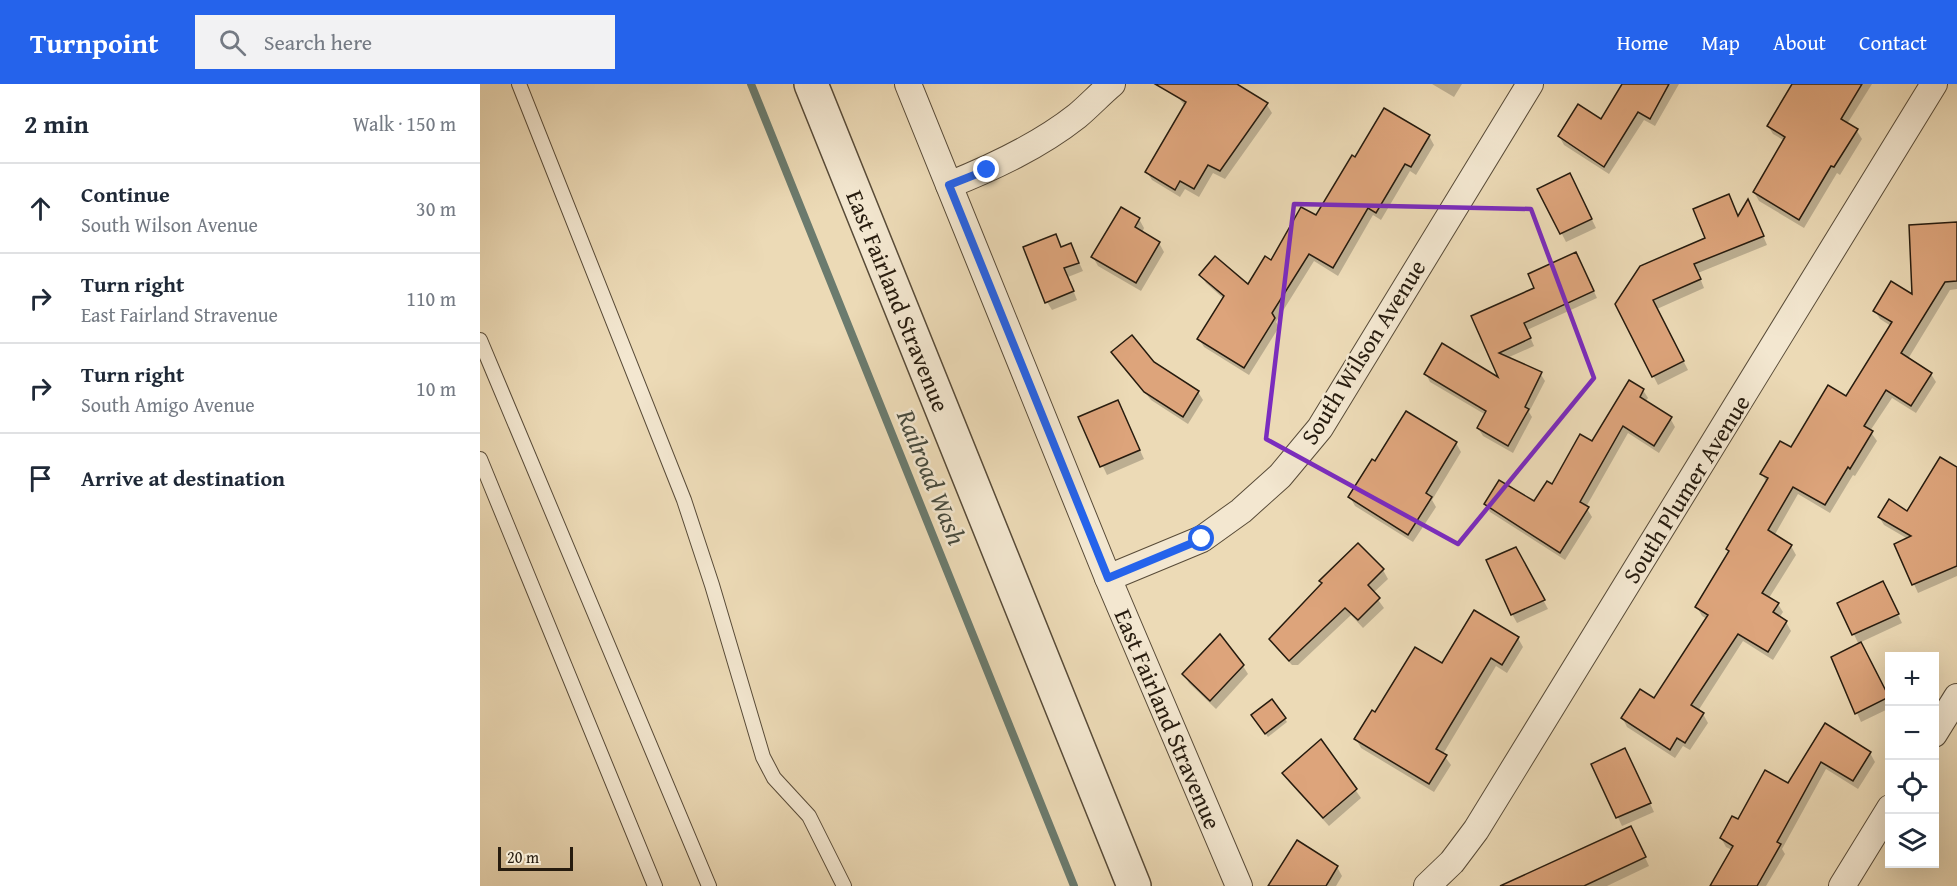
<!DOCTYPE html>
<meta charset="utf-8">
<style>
:root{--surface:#fff;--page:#f2f2f3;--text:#1f2937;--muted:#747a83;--line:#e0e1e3;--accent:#2563eb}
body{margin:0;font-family:"Gentium Book Plus",serif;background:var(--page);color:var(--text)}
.controls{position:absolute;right:18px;bottom:18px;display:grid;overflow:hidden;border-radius:0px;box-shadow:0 6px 24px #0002}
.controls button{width:54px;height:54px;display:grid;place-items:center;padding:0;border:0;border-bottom:2px solid var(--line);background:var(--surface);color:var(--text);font:30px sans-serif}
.scale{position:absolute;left:18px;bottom:15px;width:75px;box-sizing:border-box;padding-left:6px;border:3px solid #261b0e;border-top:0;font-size:16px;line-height:21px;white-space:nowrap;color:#261b0e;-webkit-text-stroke:4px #f3e7d0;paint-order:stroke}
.stop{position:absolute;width:18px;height:18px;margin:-14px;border:4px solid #2563eb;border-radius:50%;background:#fff}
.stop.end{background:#2563eb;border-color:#fff;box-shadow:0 2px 6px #0008}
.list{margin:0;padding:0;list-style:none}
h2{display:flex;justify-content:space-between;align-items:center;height:78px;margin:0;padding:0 24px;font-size:26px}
h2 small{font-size:20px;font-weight:400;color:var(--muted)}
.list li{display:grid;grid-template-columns:39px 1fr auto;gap:18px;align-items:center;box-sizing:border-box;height:90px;padding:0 24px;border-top:2px solid var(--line)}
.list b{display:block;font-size:22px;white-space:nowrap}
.list p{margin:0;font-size:20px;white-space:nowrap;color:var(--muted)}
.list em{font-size:20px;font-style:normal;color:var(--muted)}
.icon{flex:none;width:33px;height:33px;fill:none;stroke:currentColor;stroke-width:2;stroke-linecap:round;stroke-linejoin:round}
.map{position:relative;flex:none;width:1477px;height:802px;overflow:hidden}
header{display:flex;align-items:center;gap:36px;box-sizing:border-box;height:84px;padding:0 30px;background:var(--accent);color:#fff}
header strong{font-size:28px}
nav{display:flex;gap:33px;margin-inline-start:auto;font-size:21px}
.search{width:420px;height:54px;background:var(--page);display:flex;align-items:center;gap:15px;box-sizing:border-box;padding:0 21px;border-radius:0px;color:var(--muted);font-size:22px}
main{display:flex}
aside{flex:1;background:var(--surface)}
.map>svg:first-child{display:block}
.shadow{fill:#0003}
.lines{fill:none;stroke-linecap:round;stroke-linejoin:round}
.stream{stroke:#6b7b6e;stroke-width:8}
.building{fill:#dda47b;stroke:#261b0e;stroke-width:1.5}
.service-casing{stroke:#584b38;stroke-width:16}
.minor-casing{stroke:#584b38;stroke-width:28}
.tertiary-casing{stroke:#584b38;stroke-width:36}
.service{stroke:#f3e7d0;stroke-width:14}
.minor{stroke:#f3e7d0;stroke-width:26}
.tertiary{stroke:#f3e7d0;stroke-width:33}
.route{stroke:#2563eb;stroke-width:8}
.marked{fill:none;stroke:#7b2cbf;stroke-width:4.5;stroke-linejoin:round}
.labels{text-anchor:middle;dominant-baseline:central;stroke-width:5;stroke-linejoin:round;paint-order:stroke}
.street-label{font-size:24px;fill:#261b0e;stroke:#f3e7d0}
.water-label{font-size:26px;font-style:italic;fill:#484b3e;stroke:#f3e7d0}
</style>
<header>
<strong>Turnpoint</strong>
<div class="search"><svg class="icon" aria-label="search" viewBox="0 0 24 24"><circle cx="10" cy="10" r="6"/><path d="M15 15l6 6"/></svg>Search here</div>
<nav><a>Home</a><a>Map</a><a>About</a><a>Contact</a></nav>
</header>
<main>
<aside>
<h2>2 min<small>Walk · 150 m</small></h2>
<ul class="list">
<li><svg class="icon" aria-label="ahead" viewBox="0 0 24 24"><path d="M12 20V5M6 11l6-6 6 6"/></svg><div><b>Continue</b><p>South Wilson Avenue</p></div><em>30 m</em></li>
<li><svg class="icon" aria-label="right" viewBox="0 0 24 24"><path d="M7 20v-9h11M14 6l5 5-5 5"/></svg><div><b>Turn right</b><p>East Fairland Stravenue</p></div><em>110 m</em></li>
<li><svg class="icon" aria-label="right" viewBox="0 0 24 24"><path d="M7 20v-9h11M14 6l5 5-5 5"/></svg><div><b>Turn right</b><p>South Amigo Avenue</p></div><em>10 m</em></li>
<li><svg class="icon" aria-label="arrive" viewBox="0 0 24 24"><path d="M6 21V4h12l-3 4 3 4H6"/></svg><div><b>Arrive at destination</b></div></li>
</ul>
</aside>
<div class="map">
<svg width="1477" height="802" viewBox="0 0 1477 802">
<rect width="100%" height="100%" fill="#ecdab6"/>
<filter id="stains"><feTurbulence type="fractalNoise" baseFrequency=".00333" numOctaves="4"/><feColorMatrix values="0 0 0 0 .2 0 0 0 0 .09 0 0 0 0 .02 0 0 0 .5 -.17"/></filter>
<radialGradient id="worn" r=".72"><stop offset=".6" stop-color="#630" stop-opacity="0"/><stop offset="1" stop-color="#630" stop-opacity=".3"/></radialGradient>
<g class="shadow">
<polygon points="704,0 754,0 787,21 792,29 745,95 733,89 719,113 705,105 700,113 672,96 667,88 705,22 697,12"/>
<polygon points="952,0 982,0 974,13"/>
<polygon points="1144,0 1199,0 1175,42 1164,36 1129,90 1084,61 1079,52 1122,37"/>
<polygon points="1337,0 1392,0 1367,40 1377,47 1382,55 1360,91 1357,89 1324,144 1279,117 1274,108 1305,57 1293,50 1288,42"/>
<polygon points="949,52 954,61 936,91 930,87 901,136 893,131 858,192 834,177 796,238 799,243 769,291 724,263 719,255 744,215 726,199 721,191 769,202 836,133 875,75"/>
<polygon points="1094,99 1116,144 1086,158 1059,105"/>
<polygon points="642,125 659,135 664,144 662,149 679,159 684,168 661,207 618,182 613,173"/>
<polygon points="1272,126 1287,161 1218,189 1224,204 1177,225 1208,286 1178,301 1136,220"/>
<polygon points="1477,140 1477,205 1470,206 1428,275 1451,290 1456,298 1436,329 1412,314 1390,347 1397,357 1375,392 1373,391 1350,429 1318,410 1294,452 1311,462 1316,471 1289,514 1298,520 1303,528 1299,534 1306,538 1311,547 1293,576 1263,557 1218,627 1223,630 1228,639 1210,666 1203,662 1195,674 1147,643 1143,635 1175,616 1227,535 1222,532 1217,523 1250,469 1248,465 1287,399 1282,390 1312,365 1366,314 1411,242 1400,235 1395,227 1434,213 1430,142"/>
<polygon points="591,161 603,187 588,193 597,216 572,226 567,218 582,165"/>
<polygon points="1100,177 1117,214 1047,246 1054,262 1027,274 1060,289 1065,297 1049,328 1052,333 1033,369 1003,352 998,344 1006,331 950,298 946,290 1022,297 993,232 1056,204"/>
<polygon points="633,268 673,279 718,308 723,316 708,340 671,316"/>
<polygon points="1163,306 1168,314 1165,318 1190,334 1195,343 1179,369 1148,349 1106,423 1112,433 1085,476 1010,428 1006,420 1054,419 1073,402"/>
<polygon points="638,317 664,375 627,391 600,334"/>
<polygon points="927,329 976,359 981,368 952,416 956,423 933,458 875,422 870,413 896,379"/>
<polygon points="1461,375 1477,385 1477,492 1438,509 1416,461 1428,455 1404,441 1399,433 1427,429"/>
<polygon points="878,461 903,486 908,495 893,509 904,524 883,544 871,531 818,581 812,581 796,564 791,555"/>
<polygon points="1036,465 1068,525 1037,539 1032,530"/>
<polygon points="1407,507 1422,539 1379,559 1410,617 1410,624 1381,638 1353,574 1379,561 1359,519"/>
<polygon points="1038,554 1043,563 1027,589 1016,582 963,670 971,681 954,708 881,664 876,655 896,630 963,581"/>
<polygon points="763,582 768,590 736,625 709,599 704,590"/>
<polygon points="775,635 805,635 807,638 788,653"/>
<polygon points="1346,641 1390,669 1395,678 1378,705 1346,685 1302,765 1305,770 1286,802 1232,802 1252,766 1246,763 1241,754 1258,737 1309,701"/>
<polygon points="841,657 881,714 849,742 809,698 804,689"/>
<polygon points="1149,674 1174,728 1142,742 1113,681"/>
<polygon points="1155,752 1169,782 1127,802 1042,802"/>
<polygon points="857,783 862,792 856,802 790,802"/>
</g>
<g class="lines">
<polyline class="stream" points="271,0 594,802"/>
</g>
<g class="building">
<polygon points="675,0 757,0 788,19 740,87 728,81 714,105 700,97 695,106 665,88 706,18"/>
<polygon points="1142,0 1189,0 1170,35 1158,28 1124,83 1078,52 1098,20 1121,35"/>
<polygon points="1312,0 1382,0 1361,35 1378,45 1354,83 1351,82 1319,136 1273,108 1305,53 1287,42"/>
<polygon points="904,24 950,51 931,83 925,80 896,129 888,124 853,184 829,170 792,229 795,234 764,284 717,255 744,212 719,191 735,172 768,200 785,172 791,176 821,123 836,131 872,71 875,73"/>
<polygon points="1090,89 1112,135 1080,150 1057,105"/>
<polygon points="1249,110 1258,132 1268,115 1284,152 1214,180 1221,195 1173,216 1204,277 1172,293 1135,220 1160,182 1225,154 1213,125"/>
<polygon points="641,123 660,134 655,143 680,158 656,199 611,173"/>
<polygon points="1477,138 1477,197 1465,198 1421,269 1452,289 1431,322 1406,306 1384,342 1393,347 1370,385 1368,383 1345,421 1313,403 1288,446 1312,461 1282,509 1299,519 1293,528 1307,537 1288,568 1258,550 1211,621 1224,629 1205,659 1197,654 1190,666 1141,634 1160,605 1174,614 1228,531 1215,523 1249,467 1246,465 1288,394 1280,390 1300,357 1311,363 1348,301 1366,312 1412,238 1393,227 1411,197 1432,210 1429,141"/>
<polygon points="576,150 581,163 591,159 599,179 584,184 594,207 565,219 543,163"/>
<polygon points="1096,168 1114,207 1044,239 1051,254 1019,269 1062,288 1045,323 1049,325 1028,362 997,344 1006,327 944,290 962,259 1018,293 991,232 1054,204 1048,190"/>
<polygon points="652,251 674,278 719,307 703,333 664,308 631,268"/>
<polygon points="1149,296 1164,305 1160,313 1192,333 1174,362 1143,342 1100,418 1109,423 1080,469 1004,420 1019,396 1054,417 1067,397 1072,400 1100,350 1112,357"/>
<polygon points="638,316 660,366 620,383 598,333"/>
<polygon points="926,327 977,358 946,409 952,413 928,451 868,413 892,375 895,377"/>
<polygon points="1460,373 1477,383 1477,482 1432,501 1414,460 1431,452 1398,433 1409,415 1427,427"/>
<polygon points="878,459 904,485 888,501 900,514 878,536 865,524 809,577 789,555 842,499 839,497"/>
<polygon points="1036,463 1065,516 1031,531 1006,476"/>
<polygon points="1403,497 1419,530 1372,551 1357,519"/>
<polygon points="994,526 1039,553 1022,581 1011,574 956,665 967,671 949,700 874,655 892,626 895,628 935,563 962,579"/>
<polygon points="740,550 764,581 730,617 702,590"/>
<polygon points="1381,558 1409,613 1375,630 1351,573"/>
<polygon points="792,615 806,634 785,650 771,631"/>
<polygon points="1345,639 1391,668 1373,697 1341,678 1297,758 1301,760 1277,802 1230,802 1253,762 1240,754 1252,732 1258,735 1285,686 1308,699"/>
<polygon points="841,655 877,705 843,734 802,689"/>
<polygon points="1145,664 1171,719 1136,734 1111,680"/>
<polygon points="1151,742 1166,773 1104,802 1020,802"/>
<polygon points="817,756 858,782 846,802 788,802"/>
</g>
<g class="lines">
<g class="service-casing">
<g id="service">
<polyline points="39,0 204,416 232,501 283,673 294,694 329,732 364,802"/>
<polyline points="0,256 229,802"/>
<polyline points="0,375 175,802"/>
</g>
</g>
<g class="minor-casing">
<g id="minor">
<polyline points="428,0 628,494 759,802"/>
<path d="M469,101C514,83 559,62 597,32C609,22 620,10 632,0"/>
<polyline points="628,494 722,455 761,427 800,392 840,344 1050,0"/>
<polyline points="1454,650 1477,613"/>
<polyline points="947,802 972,778 996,746 1454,0"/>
<polyline points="1362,802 1410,724"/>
</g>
</g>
<g class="tertiary-casing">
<polyline id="tertiary" points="331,0 654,802"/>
</g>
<use href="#service" class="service"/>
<use href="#minor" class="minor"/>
<use href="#tertiary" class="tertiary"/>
</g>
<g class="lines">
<polyline class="route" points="507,86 469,101 628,494 722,455"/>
</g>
<path class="marked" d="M814,120L1051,125L1114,294L978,460L786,355Z"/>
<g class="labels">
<g class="street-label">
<text transform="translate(418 217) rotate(68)">East Fairland Stravenue</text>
<text transform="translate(883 268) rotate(-58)">South Wilson Avenue</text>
<text transform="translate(1206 405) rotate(-58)">South Plumer Avenue</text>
<text transform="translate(688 635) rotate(67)">East Fairland Stravenue</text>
</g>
<g class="water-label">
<text transform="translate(452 393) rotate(68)">Railroad Wash</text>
</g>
</g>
<rect width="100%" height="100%" filter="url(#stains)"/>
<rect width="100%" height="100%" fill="url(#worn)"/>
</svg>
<div class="controls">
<button>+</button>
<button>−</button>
<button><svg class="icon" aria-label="locate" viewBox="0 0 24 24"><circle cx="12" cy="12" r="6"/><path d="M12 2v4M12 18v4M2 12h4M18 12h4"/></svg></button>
<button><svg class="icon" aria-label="layers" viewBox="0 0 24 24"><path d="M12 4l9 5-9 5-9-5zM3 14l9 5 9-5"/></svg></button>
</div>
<div class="scale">20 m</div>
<div class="stop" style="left:722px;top:455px"></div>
<div class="stop end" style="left:507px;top:86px"></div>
</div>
</main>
